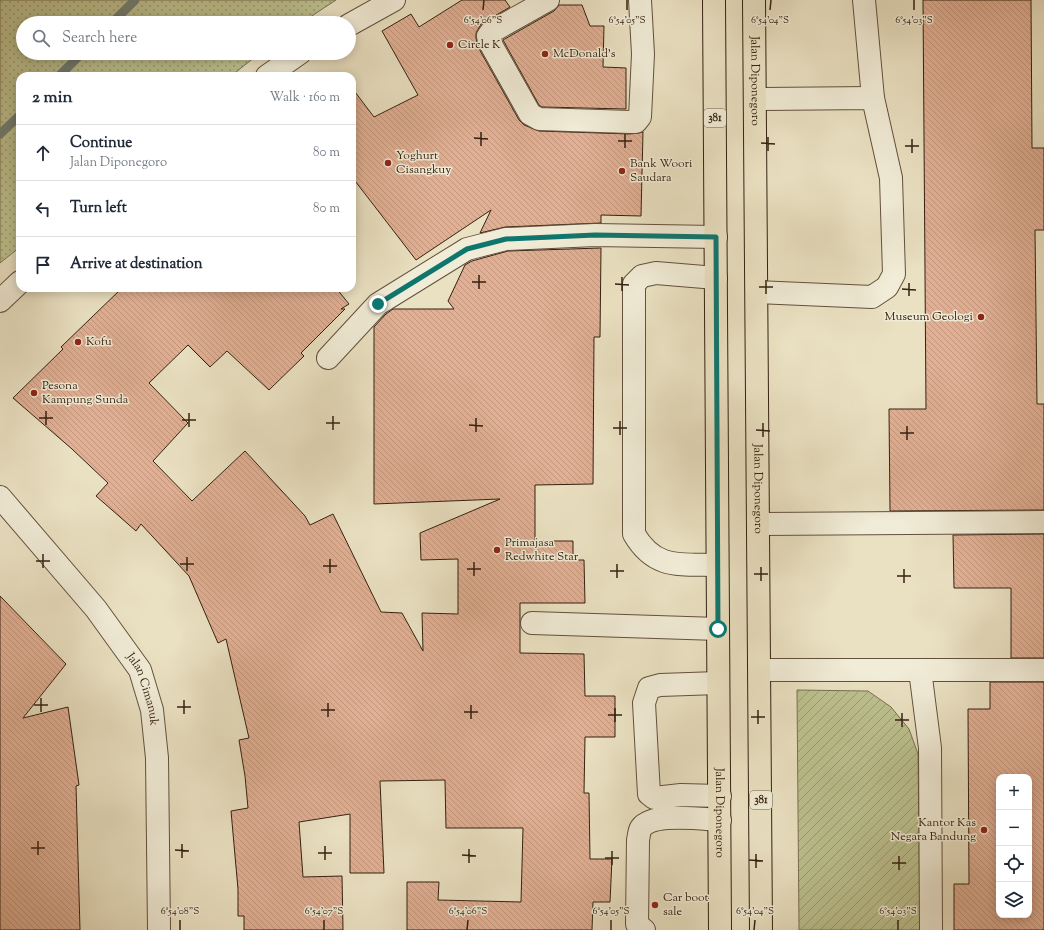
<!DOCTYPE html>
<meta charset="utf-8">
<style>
:root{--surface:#fff;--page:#f6f6f7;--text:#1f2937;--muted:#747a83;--line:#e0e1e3}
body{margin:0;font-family:"Sorts Mill Goudy",serif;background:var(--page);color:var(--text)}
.controls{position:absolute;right:12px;bottom:12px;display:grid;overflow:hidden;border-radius:8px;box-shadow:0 2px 10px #0003}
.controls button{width:36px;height:36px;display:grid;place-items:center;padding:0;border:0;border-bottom:1px solid var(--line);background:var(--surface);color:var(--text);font:20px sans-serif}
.stop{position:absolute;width:12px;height:12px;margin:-9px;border:3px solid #0f766e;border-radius:50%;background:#fff}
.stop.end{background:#0f766e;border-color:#fff;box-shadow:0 1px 4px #0008}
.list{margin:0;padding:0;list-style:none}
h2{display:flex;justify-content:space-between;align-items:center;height:52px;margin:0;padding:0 16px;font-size:17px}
h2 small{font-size:13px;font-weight:400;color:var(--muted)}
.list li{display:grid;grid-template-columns:26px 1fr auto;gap:12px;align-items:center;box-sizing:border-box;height:56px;padding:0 16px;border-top:1px solid var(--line)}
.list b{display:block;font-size:15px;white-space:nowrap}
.list p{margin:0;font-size:13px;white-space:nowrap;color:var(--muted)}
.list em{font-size:13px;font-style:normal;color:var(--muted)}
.icon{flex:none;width:22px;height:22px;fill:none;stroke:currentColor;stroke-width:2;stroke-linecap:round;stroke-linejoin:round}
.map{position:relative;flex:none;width:1044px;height:930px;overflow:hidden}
.search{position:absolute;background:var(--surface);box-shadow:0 2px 10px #0003;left:16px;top:16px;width:340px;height:44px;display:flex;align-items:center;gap:10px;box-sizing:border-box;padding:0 14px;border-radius:22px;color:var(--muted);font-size:15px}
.panel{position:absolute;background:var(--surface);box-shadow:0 2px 10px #0003;left:16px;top:72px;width:340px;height:220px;border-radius:12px}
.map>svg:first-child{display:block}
.grass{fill:url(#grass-dots);stroke:#787150}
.garden{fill:url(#garden-furrows);stroke:#787150}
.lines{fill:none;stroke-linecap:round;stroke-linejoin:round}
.stream{stroke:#707e75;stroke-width:9}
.building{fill:url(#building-back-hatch);stroke:#342110;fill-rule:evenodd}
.minor-casing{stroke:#62513c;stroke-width:24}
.major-casing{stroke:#342110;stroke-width:24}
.minor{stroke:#f1ecd7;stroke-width:22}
.major{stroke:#eae1c2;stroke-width:22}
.route{stroke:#0f766e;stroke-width:5}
.ticks{fill:none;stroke:#342110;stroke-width:1.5}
.poi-dot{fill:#8f2418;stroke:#f1ecd7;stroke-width:1.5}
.labels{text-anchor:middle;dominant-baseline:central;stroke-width:3;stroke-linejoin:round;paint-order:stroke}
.shield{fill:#f1ecd7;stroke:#6d5e4c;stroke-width:1}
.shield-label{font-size:11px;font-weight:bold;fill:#342110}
.poi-label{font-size:12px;fill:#342110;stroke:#f1ecd7;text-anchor:start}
.street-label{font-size:12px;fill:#342110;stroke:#f1ecd7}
.ticks-label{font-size:10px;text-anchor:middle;fill:#342110;stroke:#f1ecd7;stroke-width:3;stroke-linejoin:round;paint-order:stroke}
</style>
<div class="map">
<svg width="1044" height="930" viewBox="0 0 1044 930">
<defs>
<pattern id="grass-dots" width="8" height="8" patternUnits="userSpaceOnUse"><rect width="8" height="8" fill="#bcc18f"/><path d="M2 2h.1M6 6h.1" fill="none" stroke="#9a9c73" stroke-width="1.8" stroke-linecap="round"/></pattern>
<pattern id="garden-furrows" width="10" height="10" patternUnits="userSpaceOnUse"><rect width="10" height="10" fill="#bcc18f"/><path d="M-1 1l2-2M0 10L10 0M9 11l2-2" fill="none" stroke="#9a9c73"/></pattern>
<pattern id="building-back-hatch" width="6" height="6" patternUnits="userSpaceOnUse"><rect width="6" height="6" fill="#e1af93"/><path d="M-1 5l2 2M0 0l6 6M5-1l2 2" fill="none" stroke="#c2967e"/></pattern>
</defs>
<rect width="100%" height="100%" fill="#eae1c2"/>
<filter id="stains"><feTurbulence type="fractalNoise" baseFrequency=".005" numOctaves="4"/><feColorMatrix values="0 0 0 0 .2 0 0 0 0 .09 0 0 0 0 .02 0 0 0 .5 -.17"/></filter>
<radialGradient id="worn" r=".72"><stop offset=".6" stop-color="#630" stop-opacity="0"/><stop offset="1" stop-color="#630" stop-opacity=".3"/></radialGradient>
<polygon class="grass" points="0,0 336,0 301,23 23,23 23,53 260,53 231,76 20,76 20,247 0,263"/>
<polygon class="garden" points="797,690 868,691 891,707 909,729 918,754 920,930 799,930"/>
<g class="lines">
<g class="stream">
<polyline points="112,23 135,0"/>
<polyline points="59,76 82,53"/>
<polyline points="0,134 20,115"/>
</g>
</g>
<g class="building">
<polygon points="462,0 505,0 510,7 481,24 476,33 476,38 478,47 519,120 524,125 539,131 630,134 643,132 641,216 601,215 601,223 505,227 480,233 491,210 416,260 352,177 352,88 374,117 418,95 382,31 411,14 419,27"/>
<polygon points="923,0 1031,0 1032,148 1044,148 1044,230 1035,230 1037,404 1044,404 1044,510 890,511 889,409 926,409"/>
<polygon points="559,5 582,5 590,26 604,26 603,67 626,68 626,109 542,107 539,105 503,40 554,11"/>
<polygon points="601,248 600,337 594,337 593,484 535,485 535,541 573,541 573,560 584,560 585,603 520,603 520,653 584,654 585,696 615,696 615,737 585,737 584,793 589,793 590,859 612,859 610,902 593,902 592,930 407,930 407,882 439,882 438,900 521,902 523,828 446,828 445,780 380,781 384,873 350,873 350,814 299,822 303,877 342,876 343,930 244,930 244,916 238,916 238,889 231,811 248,808 245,776 239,740 249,738 226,639 218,643 189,576 141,524 136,531 96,496 108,483 72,449 13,398 63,349 61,347 122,288 336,288 349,304 341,309 345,309 301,353 304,356 269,390 227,351 210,367 188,345 149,383 188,423 153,461 192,501 245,451 305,516 310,525 333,514 381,612 402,613 423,651 422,613 458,614 458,559 421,560 420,533 500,499 374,504 374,327 386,314 393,309 454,309 448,301 465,265 472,261 508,251"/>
<polygon points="1044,534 1044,658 1011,658 1011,588 954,588 953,535"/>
<polygon points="0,596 66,664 23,718 68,707 79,785 76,786 80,930 0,930"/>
<path d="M990,682H1044V930H954V884H969L968,709H990ZM999,777H1029V915H999Z"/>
</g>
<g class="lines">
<g class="minor-casing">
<g id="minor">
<polyline points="548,0 491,32 488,36 489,41 530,114 539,119 630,122 636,122 640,117 643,54 640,0"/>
<polyline points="864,0 873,98"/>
<polyline points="349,25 394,0"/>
<polyline points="267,76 300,53"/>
<polyline points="755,99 873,98 891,178 894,274 887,287 872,297 757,292"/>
<path d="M716,278L656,273L642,276L634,284V534C655,570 680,564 717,565"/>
<polyline points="0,301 20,282"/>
<polyline points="328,358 378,304 467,249 506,239 595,235 716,237"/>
<path id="s1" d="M0,497L96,609L140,670L152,710L157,758L159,930"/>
<polyline points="758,524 1044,522"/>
<polyline points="532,623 718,629"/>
<polyline points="760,670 920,670 930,748 931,930"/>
<polyline points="920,670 1044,670"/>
<polyline points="718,683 660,685 649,688 644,703 649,794 654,798 681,795 720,796"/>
<path d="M644,930L637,924L638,840C639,836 639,831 641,828C653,812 701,819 720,820"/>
</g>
</g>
<g class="major-casing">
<g id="major">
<path id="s2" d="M714,0L720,930"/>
<path id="s3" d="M754,0L761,930"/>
</g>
</g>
<use href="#minor" class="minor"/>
<use href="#major" class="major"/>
</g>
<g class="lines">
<polyline class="route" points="378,304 467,249 506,239 595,235 716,237 718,629"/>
</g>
<path class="ticks" d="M483,10L484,0M627,10V0M770,10L771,0M914,10V0M474,138L488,139M618,141H632M761,143L775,144M481,146V132M905,146H919M625,148V134M768,151V137M912,153V139M472,282H486M615,284L629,285M759,287H773M479,289V275M902,289L916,290M622,291V277M766,294V280M909,296V283M39,418H53M182,420H196M326,423H340M46,425V411M469,425L483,426M189,427V413M613,428H627M333,430V416M756,430L770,431M476,432V418M900,433H914M620,435V421M763,437V423M907,440V426M36,561H50M180,564H194M323,566H337M43,568V554M467,569H481M187,571V557M610,571H624M330,573V559M754,574H768M474,576V562M897,576H911M617,578V564M761,581V567M904,583V569M34,705H48M177,707H191M321,710H335M41,712V698M464,712H478M184,714V700M608,715H622M328,717V703M751,717H765M471,719V705M895,720H909M615,722V708M758,724V710M902,727V713M31,848H45M175,850L189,851M318,853H332M38,855V841M462,855L476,856M182,858V844M605,858H619M325,860V846M749,860L763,861M469,863V849M892,863H906M612,865V851M756,868V854M899,870V856M180,930V920M324,930V920M467,930L468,920M611,930V920M754,930L755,920M898,930V920"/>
<g class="poi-dot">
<circle cx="450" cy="45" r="4"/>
<circle cx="545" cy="54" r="4"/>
<circle cx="388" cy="163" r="4"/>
<circle cx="622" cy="171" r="4"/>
<circle cx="981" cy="317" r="4"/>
<circle cx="78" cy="342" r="4"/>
<circle cx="34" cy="393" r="4"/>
<circle cx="497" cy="550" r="4"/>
<circle cx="984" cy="830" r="4"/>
<circle cx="655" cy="905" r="4"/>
</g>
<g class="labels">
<g class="shield">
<rect x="704" y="109" width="22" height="18" rx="3"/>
<rect x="750" y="791" width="22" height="18" rx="3"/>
</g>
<g class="shield-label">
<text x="715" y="118">381</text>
<text x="761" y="800">381</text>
</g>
<g class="poi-label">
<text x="458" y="45">Circle K</text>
<text x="553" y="54">McDonald's</text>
<text x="396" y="156">Yoghurt<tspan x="396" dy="14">Cisangkuy</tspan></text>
<text x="630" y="164">Bank Woori<tspan x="630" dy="14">Saudara</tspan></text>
<text x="973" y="317" text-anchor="end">Museum Geologi</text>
<text x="86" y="342">Kofu</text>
<text x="42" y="386">Pesona<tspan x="42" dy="14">Kampung Sunda</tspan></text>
<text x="505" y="543">Primajasa<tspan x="505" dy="14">Redwhite Star</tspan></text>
<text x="976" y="823" text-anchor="end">Kantor Kas<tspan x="976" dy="14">Negara Bandung</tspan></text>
<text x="663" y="898">Car boot<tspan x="663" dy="14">sale</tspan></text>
</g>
<g class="street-label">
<text stroke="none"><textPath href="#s3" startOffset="81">Jalan Diponegoro</textPath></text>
<text stroke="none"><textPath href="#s3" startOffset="489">Jalan Diponegoro</textPath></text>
<text stroke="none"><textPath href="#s1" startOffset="242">Jalan Cimanuk</textPath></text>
<text stroke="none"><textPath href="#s2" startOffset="813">Jalan Diponegoro</textPath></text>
</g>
</g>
<g class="ticks-label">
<text x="483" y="23">6°54'06"S</text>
<text x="627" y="23">6°54'05"S</text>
<text x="770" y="23">6°54'04"S</text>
<text x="914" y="23">6°54'03"S</text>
<text x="180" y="914">6°54'08"S</text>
<text x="324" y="914">6°54'07"S</text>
<text x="468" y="914">6°54'06"S</text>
<text x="611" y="914">6°54'05"S</text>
<text x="755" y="914">6°54'04"S</text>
<text x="898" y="914">6°54'03"S</text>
</g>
<rect width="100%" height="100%" filter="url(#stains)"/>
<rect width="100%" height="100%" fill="url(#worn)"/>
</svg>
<div class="controls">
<button>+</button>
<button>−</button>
<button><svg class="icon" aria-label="locate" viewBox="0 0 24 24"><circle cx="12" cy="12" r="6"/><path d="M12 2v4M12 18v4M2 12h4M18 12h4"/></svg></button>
<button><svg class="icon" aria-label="layers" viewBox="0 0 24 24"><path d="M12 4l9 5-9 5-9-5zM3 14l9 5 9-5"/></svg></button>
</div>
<div class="stop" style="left:718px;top:629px"></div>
<div class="stop end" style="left:378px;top:304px"></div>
<div class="search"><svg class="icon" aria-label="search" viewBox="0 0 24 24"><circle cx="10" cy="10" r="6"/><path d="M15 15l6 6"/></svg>Search here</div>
<section class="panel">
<h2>2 min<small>Walk · 160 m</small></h2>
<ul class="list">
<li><svg class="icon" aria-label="ahead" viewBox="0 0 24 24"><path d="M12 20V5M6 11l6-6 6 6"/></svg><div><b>Continue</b><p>Jalan Diponegoro</p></div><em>80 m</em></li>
<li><svg class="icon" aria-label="left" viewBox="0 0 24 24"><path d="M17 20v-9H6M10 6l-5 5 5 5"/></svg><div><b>Turn left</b></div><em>80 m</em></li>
<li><svg class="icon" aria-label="arrive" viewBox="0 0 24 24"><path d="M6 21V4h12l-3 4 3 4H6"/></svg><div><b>Arrive at destination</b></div></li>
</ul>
</section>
</div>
